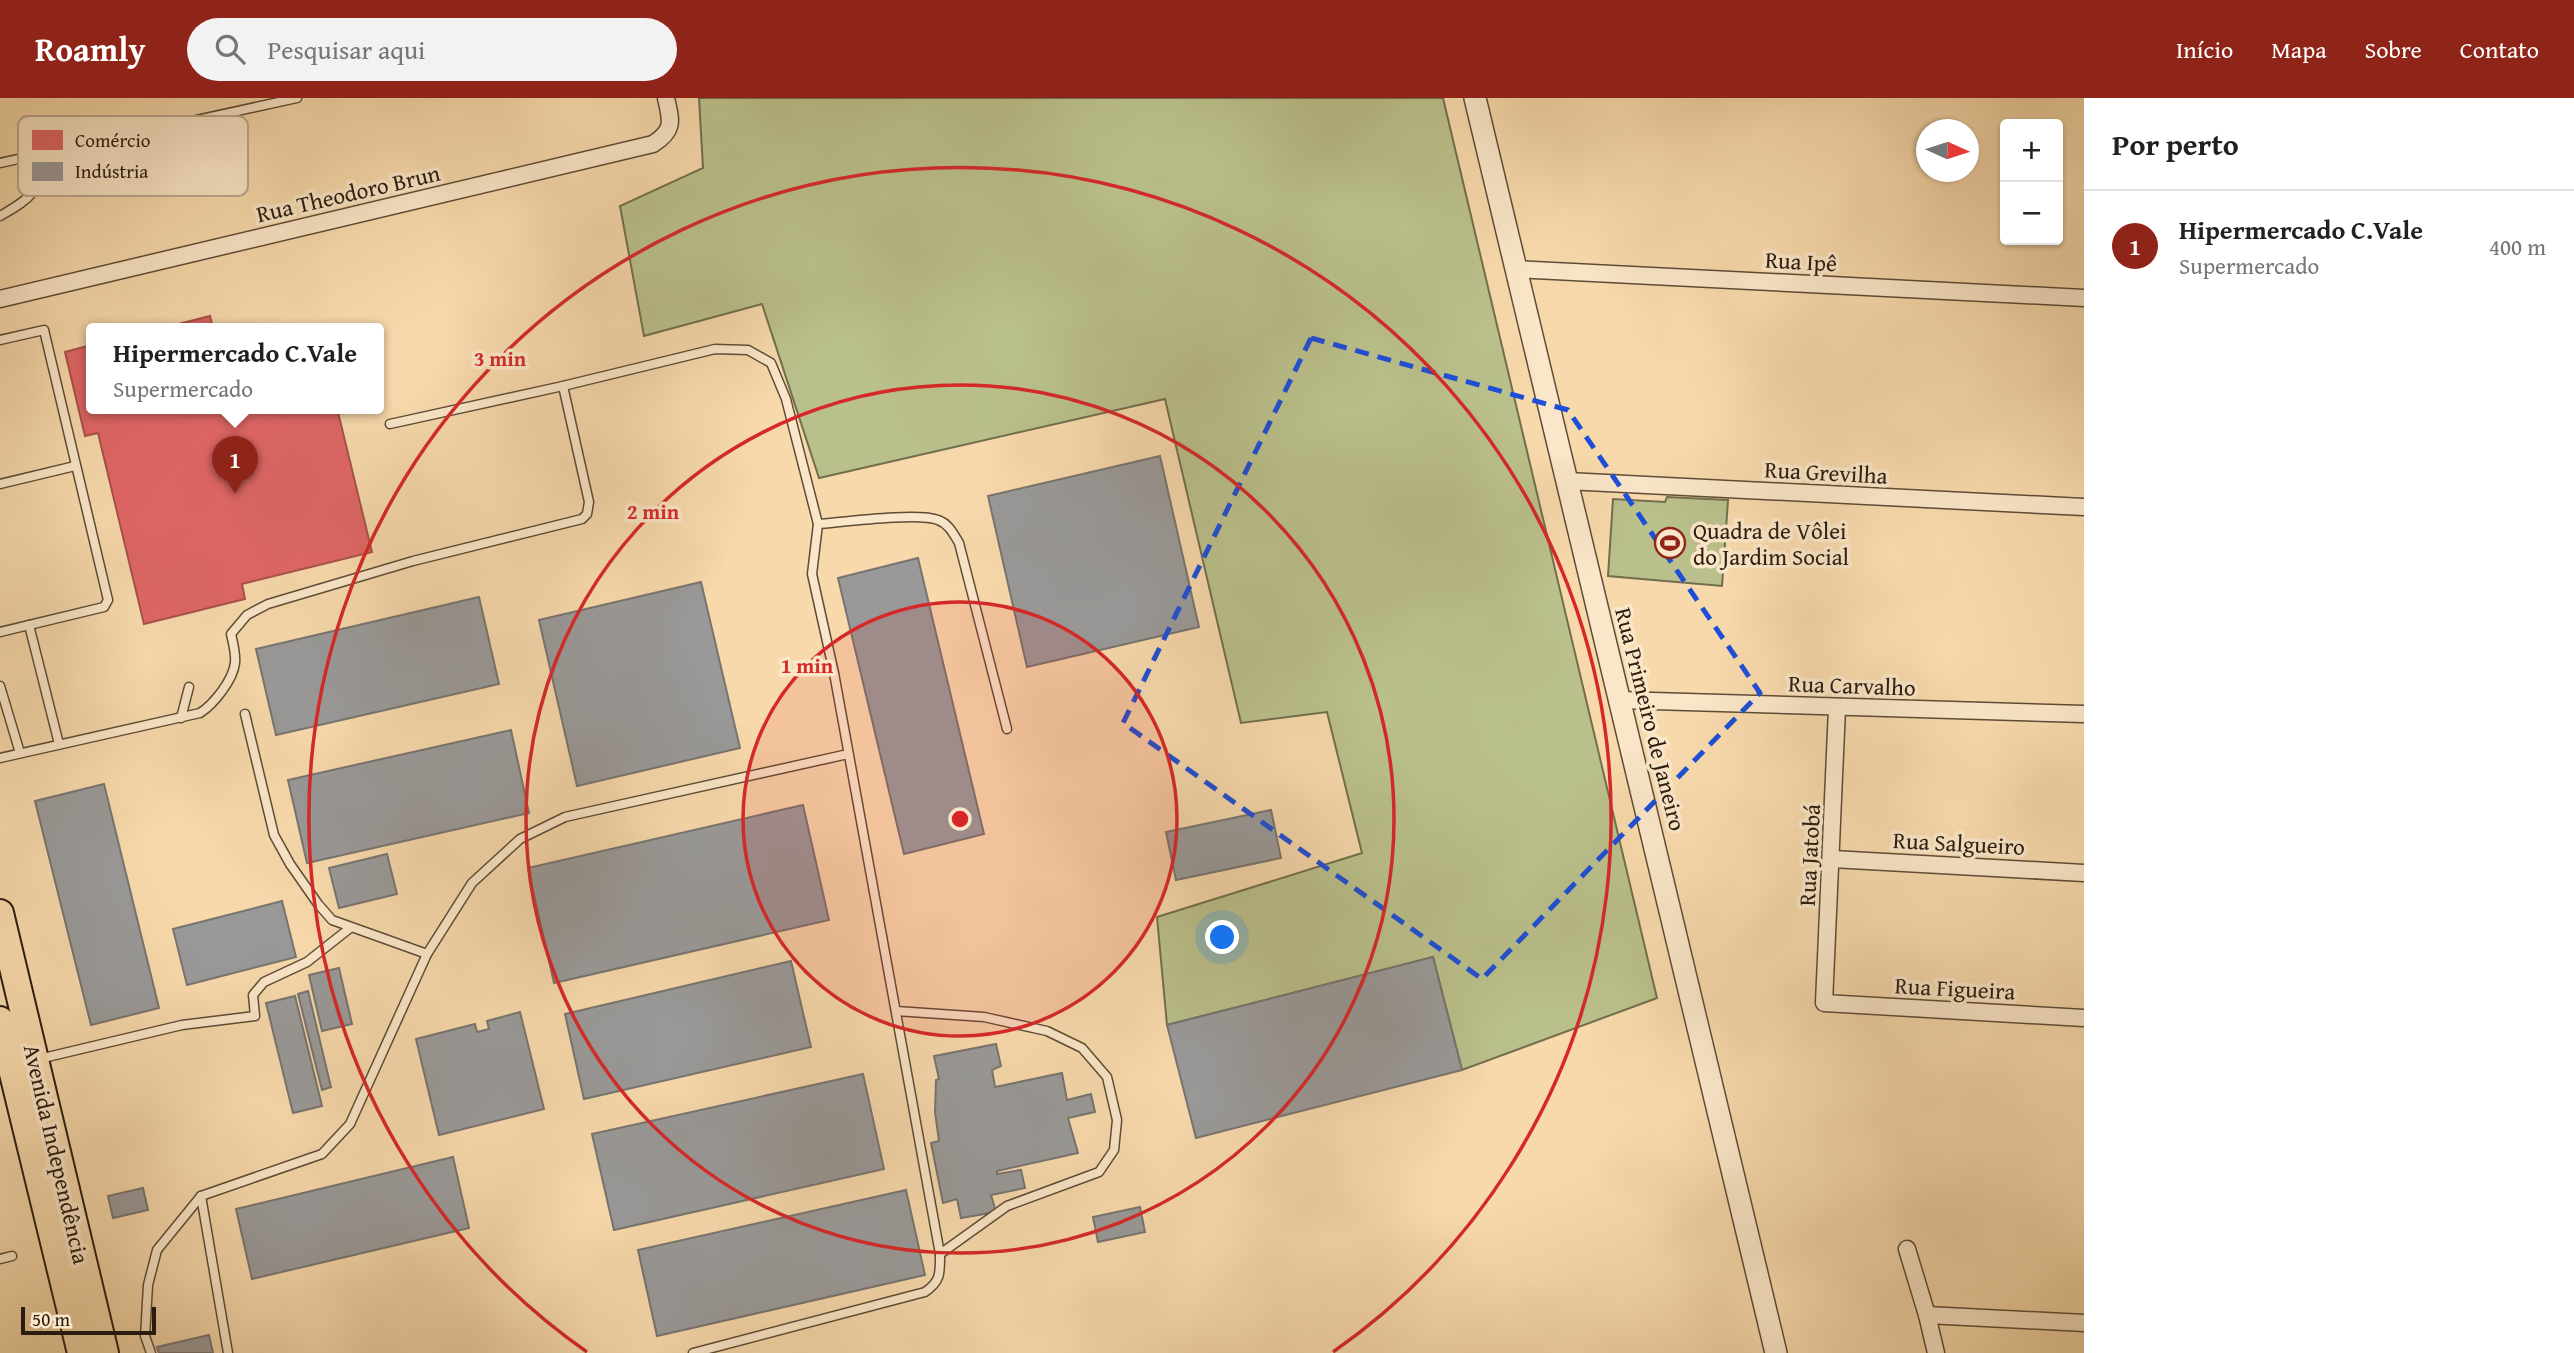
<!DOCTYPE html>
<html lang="pt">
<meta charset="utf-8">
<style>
:root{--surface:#fff;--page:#f2f2f2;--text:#202124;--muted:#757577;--line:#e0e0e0;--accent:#8f2418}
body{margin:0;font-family:"Gentium Book Plus",serif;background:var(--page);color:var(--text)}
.controls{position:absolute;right:21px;top:21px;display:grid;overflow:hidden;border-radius:7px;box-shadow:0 2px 5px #0004}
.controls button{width:63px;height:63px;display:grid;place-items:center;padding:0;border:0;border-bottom:2px solid var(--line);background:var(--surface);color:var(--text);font:35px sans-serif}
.compass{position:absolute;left:1916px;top:21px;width:63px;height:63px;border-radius:50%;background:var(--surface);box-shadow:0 2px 5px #0004;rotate:93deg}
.scale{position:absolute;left:21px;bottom:18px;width:135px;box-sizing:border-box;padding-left:7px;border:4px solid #2a1d10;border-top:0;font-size:19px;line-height:24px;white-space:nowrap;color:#2a1d10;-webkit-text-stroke:5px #fae6c8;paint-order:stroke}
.you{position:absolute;left:1223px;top:840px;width:24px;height:24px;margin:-18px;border:5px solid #fff;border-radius:50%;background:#1a73e8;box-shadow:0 0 0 10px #1a73e833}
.badge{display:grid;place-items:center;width:46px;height:46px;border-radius:50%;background:var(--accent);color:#fff;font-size:23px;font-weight:700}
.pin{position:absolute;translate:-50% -58px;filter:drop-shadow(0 2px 4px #0008)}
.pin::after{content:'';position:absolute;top:37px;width:24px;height:21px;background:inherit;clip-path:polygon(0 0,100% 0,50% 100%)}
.popup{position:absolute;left:86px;top:225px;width:298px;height:91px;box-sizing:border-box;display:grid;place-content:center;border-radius:7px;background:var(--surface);filter:drop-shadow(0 2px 5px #0005);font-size:23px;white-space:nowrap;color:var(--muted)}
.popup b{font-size:26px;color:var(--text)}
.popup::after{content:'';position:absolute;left:50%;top:100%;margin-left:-14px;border:14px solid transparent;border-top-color:var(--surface)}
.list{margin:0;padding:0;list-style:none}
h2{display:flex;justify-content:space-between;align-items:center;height:91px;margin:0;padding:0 28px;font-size:30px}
h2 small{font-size:23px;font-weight:400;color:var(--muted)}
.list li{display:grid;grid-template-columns:46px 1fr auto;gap:21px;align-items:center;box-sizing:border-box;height:112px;padding:0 28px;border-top:2px solid var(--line)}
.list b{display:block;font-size:26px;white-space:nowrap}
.list p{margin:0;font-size:23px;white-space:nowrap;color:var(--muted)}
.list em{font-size:23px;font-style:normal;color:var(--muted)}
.icon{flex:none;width:38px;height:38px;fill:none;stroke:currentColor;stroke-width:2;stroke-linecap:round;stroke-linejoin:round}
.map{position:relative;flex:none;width:2084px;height:1255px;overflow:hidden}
header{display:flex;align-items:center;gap:42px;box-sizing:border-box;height:98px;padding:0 35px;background:var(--accent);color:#fff}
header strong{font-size:33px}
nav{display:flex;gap:38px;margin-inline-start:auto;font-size:24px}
.search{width:490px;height:63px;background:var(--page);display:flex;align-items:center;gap:18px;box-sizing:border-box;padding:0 24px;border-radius:38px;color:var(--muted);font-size:26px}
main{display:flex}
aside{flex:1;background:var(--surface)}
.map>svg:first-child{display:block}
.green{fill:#bac08b;stroke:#726e4e;stroke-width:2}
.shops{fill:#e06666;stroke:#a9504c;stroke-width:2}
.industry{fill:#999;stroke:#787470;stroke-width:2}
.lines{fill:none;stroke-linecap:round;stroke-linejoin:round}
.service-casing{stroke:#5d4c37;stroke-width:11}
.minor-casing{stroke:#5d4c37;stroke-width:19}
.tertiary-casing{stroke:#5d4c37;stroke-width:24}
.primary-casing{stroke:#2a1d10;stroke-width:30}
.service{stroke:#fae6c8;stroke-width:8}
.minor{stroke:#fae6c8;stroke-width:16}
.tertiary{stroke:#fae6c8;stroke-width:21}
.primary{stroke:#f7d9ab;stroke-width:26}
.marked{fill:none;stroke:#1d4ed8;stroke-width:5;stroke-dasharray:14 9;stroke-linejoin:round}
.ring{fill:none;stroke:#d62828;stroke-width:3.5}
.labels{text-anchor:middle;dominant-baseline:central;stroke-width:7;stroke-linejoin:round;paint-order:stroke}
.street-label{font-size:23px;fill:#2a1d10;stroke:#fae6c8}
.poi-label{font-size:23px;fill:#2a1d10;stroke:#fae6c8;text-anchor:start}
.key{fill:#fae6c8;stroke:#bcaa91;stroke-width:2}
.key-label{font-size:19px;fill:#2a1d10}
.centre{fill:#d62828;stroke:#fae6c8;stroke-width:3.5}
.ring-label{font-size:21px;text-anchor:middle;font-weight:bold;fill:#d62828;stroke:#fae6c8;stroke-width:7;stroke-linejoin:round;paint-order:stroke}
</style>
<header>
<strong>Roamly</strong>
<div class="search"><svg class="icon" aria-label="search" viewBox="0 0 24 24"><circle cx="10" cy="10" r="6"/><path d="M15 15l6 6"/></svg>Pesquisar aqui</div>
<nav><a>Início</a><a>Mapa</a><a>Sobre</a><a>Contato</a></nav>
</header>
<main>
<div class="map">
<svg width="2084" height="1255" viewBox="0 0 2084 1255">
<rect width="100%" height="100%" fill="#f7d9ab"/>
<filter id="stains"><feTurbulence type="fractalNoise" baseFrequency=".00286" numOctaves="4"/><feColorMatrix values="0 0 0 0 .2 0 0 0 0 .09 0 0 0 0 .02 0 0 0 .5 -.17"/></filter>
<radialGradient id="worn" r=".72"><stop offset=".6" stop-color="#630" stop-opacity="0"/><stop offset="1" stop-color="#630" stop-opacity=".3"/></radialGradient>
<g class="green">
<polygon points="699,0 1443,0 1657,900 1462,972 1433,859 1167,927 1157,819 1362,755 1327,614 1241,625 1165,301 819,380 762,206 644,238 620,108 703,70"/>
<polygon points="1667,399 1728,402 1722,488 1608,478 1613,401 1665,404"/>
</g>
<g class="shops">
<polygon points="210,218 213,230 163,230 206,219"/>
<polygon points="91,247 91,310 337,310 372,454 242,486 245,501 144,526 98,335 85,338 65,254"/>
</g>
<g class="industry">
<polygon points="1160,358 1199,529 1027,569 988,398"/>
<polygon points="918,460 984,736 904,756 838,480"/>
<polygon points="701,484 740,650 577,688 539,522"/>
<polygon points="479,499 499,586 276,637 256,551"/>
<polygon points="511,632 529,715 307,765 288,682"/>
<polygon points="104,686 159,910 91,927 35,703"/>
<polygon points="803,707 829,822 554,885 528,770"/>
<polygon points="1271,712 1281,760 1176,782 1166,734"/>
<polygon points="387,756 397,796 339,810 329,770"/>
<polygon points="282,803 296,859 187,887 173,831"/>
<polygon points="1433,859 1462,972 1196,1040 1167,927"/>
<polygon points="791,863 811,949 584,1001 565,916"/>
<polygon points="339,870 352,926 322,933 309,877"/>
<polygon points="308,893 331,989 322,992 298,896"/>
<polygon points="295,898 322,1008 293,1015 266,905"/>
<polygon points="520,914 544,1011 439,1037 416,941 475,926 477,934 489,931 487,923"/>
<polygon points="996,946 1001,968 992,972 995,989 1062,975 1067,1002 1091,996 1095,1014 1068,1020 1078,1055 997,1073 997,1076 1021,1072 1025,1090 991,1097 996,1114 961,1120 957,1101 943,1105 931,1045 939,1043 935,1014 936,982 939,981 934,958"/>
<polygon points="863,976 884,1071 614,1132 592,1036"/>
<polygon points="453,1059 469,1130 252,1181 236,1111"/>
<polygon points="143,1090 148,1112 113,1120 108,1098"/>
<polygon points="906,1092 925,1177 657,1238 638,1152"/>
<polygon points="1140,1109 1145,1134 1098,1144 1093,1119"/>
<polygon points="209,1237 213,1255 159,1255 157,1249"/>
</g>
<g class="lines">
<g class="service-casing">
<g id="service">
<polyline points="0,65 297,0"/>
<path d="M0,118C37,97 36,94 48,55"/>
<polyline points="0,242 44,232 108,502 104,509 0,534"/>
<path d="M390,326L563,288L715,251L748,252L771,265L786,301L818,426L812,476L834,575L940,1156C940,1175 941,1183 925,1194L693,1255"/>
<polyline points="0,386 75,368"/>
<path d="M818,426C843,424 919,414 938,422C949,426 953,435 959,445L1007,631"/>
<polyline points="29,527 59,646"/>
<polyline points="0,588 20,655"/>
<polyline points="245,616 274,737 290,766 318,806 332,822 427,856"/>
<polyline points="181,620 189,589"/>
<path d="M0,660L200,615C214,606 233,582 235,565C236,555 233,545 231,536L247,517L268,506L413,463L582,421L587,416L589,404L563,288"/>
<polyline points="896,913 984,919 1047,933 1082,950 1107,979 1117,1022 1114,1052 1099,1074 1007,1108 940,1156"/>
<polyline points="39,961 182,927 255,918 253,897 264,884 307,864 350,830"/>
<polyline points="201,1098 228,1255"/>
<polyline points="0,1161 12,1158"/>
<polyline points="151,1255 145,1238 148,1187 157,1152 201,1098 322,1056 350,1026 427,856 472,785 520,741 565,719 848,656"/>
</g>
</g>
<g class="minor-casing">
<g id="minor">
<polyline points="1516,171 2084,200"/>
<path d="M0,201L653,46C675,32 671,23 666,0"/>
<polyline points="1567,383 2084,409"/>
<polyline points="1619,602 2084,616"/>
<polyline points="1837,610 1824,905 2084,920"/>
<polyline points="1832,761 2084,775"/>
<polyline points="1907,1151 1927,1217 1936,1255"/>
<polyline points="1927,1217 2084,1225"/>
</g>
</g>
<g class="tertiary-casing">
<polyline id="tertiary" points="1475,0 1776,1255"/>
</g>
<g class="primary-casing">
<g id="primary">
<polyline points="0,815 105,1255"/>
<polyline points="0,922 81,1255"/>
</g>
</g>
<use href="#service" class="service"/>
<use href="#minor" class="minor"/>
<use href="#tertiary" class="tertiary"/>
<use href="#primary" class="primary"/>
</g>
<path class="marked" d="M1311,240L1568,312L1760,595L1482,881L1123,625Z"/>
<circle cx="960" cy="721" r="217" fill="#d62828" fill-opacity=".12"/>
<g class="ring">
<circle cx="960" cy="721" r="217"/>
<circle cx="960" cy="721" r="434"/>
<path d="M587 1254A651 651 0 1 1 1333 1254"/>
</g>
<defs>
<g id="stadium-ring" transform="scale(1.575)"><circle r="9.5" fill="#fae6c8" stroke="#8f2418" stroke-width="1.5"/><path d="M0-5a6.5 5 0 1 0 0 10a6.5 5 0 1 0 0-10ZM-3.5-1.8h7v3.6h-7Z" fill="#8f2418"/></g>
</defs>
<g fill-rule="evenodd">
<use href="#stadium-ring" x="1670" y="445"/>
</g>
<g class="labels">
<g class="street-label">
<text transform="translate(348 95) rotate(-13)">Rua Theodoro Brun</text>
<text transform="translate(1801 163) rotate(3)">Rua Ipê</text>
<text transform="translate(1826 374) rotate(3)">Rua Grevilha</text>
<text transform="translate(1852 587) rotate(2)">Rua Carvalho</text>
<text transform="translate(1651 621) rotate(76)">Rua Primeiro de Janeiro</text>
<text transform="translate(1959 745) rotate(3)">Rua Salgueiro</text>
<text transform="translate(1809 757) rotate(-87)">Rua Jatobá</text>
<text transform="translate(1955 890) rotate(3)">Rua Figueira</text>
<text transform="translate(57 1056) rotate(77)">Avenida Independência</text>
</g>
<g class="poi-label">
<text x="1693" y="432">Quadra de Vôlei<tspan x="1693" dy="26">do Jardim Social</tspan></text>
</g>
</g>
<rect x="18" y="18" width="230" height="80" rx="10" class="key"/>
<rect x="32" y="32" width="31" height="20" fill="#e06666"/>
<rect x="32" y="64" width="31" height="19" fill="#999"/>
<g class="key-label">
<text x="75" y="49">Comércio</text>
<text x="75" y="80">Indústria</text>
</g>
<circle cx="960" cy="721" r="10" class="centre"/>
<g class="ring-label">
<text x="500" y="268">3 min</text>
<text x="653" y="421">2 min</text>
<text x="807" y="575">1 min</text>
</g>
<rect width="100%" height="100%" filter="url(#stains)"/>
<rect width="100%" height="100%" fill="url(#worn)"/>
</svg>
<div class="controls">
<button>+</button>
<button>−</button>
</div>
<svg class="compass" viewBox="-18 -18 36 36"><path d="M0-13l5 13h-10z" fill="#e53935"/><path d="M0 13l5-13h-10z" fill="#757577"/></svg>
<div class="scale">50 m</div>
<div class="you"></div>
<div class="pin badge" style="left:235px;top:396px">1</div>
<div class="popup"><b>Hipermercado C.Vale</b>Supermercado</div>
</div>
<aside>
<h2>Por perto<small></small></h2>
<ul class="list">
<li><span class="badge">1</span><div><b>Hipermercado C.Vale</b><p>Supermercado</p></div><em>400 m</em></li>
</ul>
</aside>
</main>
